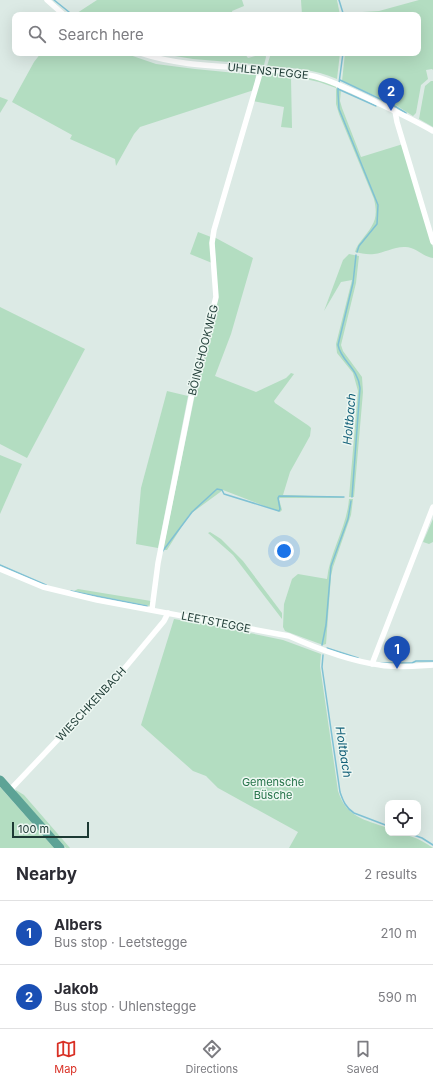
<!DOCTYPE html>
<meta charset="utf-8">
<style>
:root{--surface:#fff;--page:#f2f2f3;--text:#2b2b33;--muted:#7c7c81;--line:#e1e1e2;--accent:#d93025}
body{margin:0;font-family:Inter,sans-serif;background:var(--page);color:var(--text)}
.controls{position:absolute;right:12px;bottom:12px;display:grid;overflow:hidden;border-radius:8px;box-shadow:0 4px 16px #0002}
.controls button{width:36px;height:36px;display:grid;place-items:center;padding:0;border:0;border-bottom:1px solid var(--line);background:var(--surface);color:var(--text);font:20px sans-serif}
.scale{position:absolute;left:12px;bottom:10px;width:77px;box-sizing:border-box;padding-left:4px;border:2px solid #1d3a34;border-top:0;font-size:11px;line-height:14px;white-space:nowrap;color:#1d3a34;-webkit-text-stroke:3px #edf7f2;paint-order:stroke}
.you{position:absolute;left:284px;top:551px;width:14px;height:14px;margin:-10px;border:3px solid #fff;border-radius:50%;background:#1a73e8;box-shadow:0 0 0 6px #1a73e833}
.badge{display:grid;place-items:center;width:26px;height:26px;border-radius:50%;background:var(--accent);color:#fff;font-size:13px;font-weight:700}
.pin{position:absolute;translate:-50% -33px;filter:drop-shadow(0 1px 2px #0008)}
.pin::after{content:'';position:absolute;top:21px;width:14px;height:12px;background:inherit;clip-path:polygon(0 0,100% 0,50% 100%)}
.list{margin:0;padding:0;list-style:none}
h2{display:flex;justify-content:space-between;align-items:center;height:52px;margin:0;padding:0 16px;font-size:17px}
h2 small{font-size:13px;font-weight:400;color:var(--muted)}
.list li{display:grid;grid-template-columns:26px 1fr auto;gap:12px;align-items:center;box-sizing:border-box;height:64px;padding:0 16px;border-top:1px solid var(--line)}
.list b{display:block;font-size:15px;white-space:nowrap}
.list p{margin:0;font-size:13px;white-space:nowrap;color:var(--muted)}
.list em{font-size:13px;font-style:normal;color:var(--muted)}
.icon{flex:none;width:22px;height:22px;fill:none;stroke:currentColor;stroke-width:2;stroke-linecap:round;stroke-linejoin:round}
.map{position:relative;flex:none;width:433px;height:848px;overflow:hidden}
.search{position:absolute;background:var(--surface);box-shadow:0 4px 16px #0002;left:12px;right:12px;top:12px;height:44px;display:flex;align-items:center;gap:10px;box-sizing:border-box;padding:0 14px;border-radius:8px;color:var(--muted);font-size:15px}
.sheet{height:180px;background:var(--surface)}
nav{display:flex;justify-content:space-around;align-items:center;box-sizing:border-box;height:56px;border-top:1px solid var(--line);background:var(--surface);font-size:11px;color:var(--muted)}
nav a{display:grid;justify-items:center;gap:2px}
nav .on{color:var(--accent)}
.map>svg:first-child{display:block}
.green{fill:#b3ddc1}
.lines{fill:none;stroke-linecap:round;stroke-linejoin:round}
.stream{stroke:#7fc1d4;stroke-width:1.5}
.street{stroke:#fff;stroke-width:5.5}
.primary{stroke:#5da396;stroke-width:9}
.labels{text-anchor:middle;dominant-baseline:central;stroke-width:3;stroke-linejoin:round;paint-order:stroke}
.street-label{font-size:11px;fill:#1d3a34;stroke:#edf7f2}
.park-label{font-size:11px;fill:#257349;stroke:#edf7f2}
.water-label{font-size:12px;font-style:italic;fill:#146179;stroke:#edf7f2}
</style>
<div class="map">
<svg width="433" height="848" viewBox="0 0 433 848">
<rect width="100%" height="100%" fill="#dceae5"/>
<g class="green">
<polygon points="97,0 242,0 244,6 232,11 233,15 74,15"/>
<polygon points="301,0 337,0 340,15 302,15"/>
<polygon points="419,0 433,0 433,70 432,69 426,70 428,79 421,85 416,113 413,116 394,104 342,81 345,53 418,53 418,15 345,15 345,13 379,11"/>
<polygon points="41,53 124,53 156,64 195,69 256,75 254,90 140,127 134,134 116,166 115,159 70,139 72,135 12,102 34,62"/>
<polygon points="157,53 244,53 248,58 265,53 266,57 264,65 193,59"/>
<path d="M271,53H340L337,79C315,69 291,68 267,66Z"/>
<polygon points="266,72 289,74 292,78 291,78 292,128 281,127 284,107 253,101 262,74"/>
<path d="M304,76L336,85V88L341,90L340,101L342,108L361,157L403,144L433,248V258C423,257 415,246 404,247C393,247 384,253 374,254C367,255 361,253 355,252C356,248 358,244 361,241C373,225 379,220 374,199L339,114L336,104V88L319,82L301,78Z"/>
<polygon points="431,81 433,81 433,127 419,119 425,86"/>
<polygon points="0,97 8,100 0,113"/>
<polygon points="198,232 211,237 212,263 190,254"/>
<polygon points="214,237 253,258 231,334 215,376 256,392 286,378 291,373 294,374 274,401 275,403 309,426 311,428 310,436 290,472 283,495 344,497 343,498 280,498 279,499 282,510 280,512 223,490 189,515 167,550 163,550 200,370 218,298"/>
<polygon points="349,254 359,256 356,283 341,345 343,351 362,377 363,392 354,497 349,497 358,391 353,373 337,353 336,344 352,280 341,282 324,311 343,260"/>
<polygon points="0,307 85,349 27,458 0,444"/>
<polygon points="167,391 188,396 158,548 136,544 141,488"/>
<polygon points="0,455 22,464 0,514"/>
<path d="M349,499H353L351,515L333,567L331,576L326,644L323,645L285,631L283,627L284,604L292,579L298,574L327,579C330,551 347,527 349,499Z"/>
<polygon points="433,519 433,542 429,544 423,542"/>
<polygon points="210,532 221,539 243,561 282,613 282,619 233,555 208,533"/>
<polygon points="78,589 151,601 150,606 74,591"/>
<path d="M174,619L221,627L283,640L321,654L320,666L338,791C346,817 365,820 388,828V833C406,833 419,838 433,848H289L298,832L218,788L206,776L193,771L141,725Z"/>
<polygon points="0,787 54,848 0,848"/>
<polygon points="16,790 24,795 70,848 66,848 16,792"/>
</g>
<g class="lines">
<g class="stream">
<polyline points="54,0 69,12"/>
<polyline points="339,0 343,13"/>
<polyline points="340,80 393,105 406,113"/>
<polyline points="339,83 343,53"/>
<polyline points="338,87 338,93 339,109 378,205 377,224 359,246 357,252"/>
<polyline points="338,89 376,106"/>
<path d="M352,497L360,388C358,368 341,361 338,345L353,283L356,255"/>
<polyline points="162,552 192,512 217,489 222,490 224,494 279,511 280,509 278,498 279,496 344,497"/>
<polyline points="0,565 46,585"/>
<polyline points="71,591 147,606"/>
<polyline points="322,645 326,625 331,566 348,519 351,501"/>
<polyline points="327,648 358,658"/>
<path d="M323,655L322,667L340,792C343,801 346,808 354,813L388,826"/>
<polyline points="381,663 412,663 416,661 433,661"/>
<polyline points="408,833 422,838 433,845"/>
</g>
<g class="street">
<polyline points="47,0 64,15"/>
<path d="M140,53C194,71 252,64 308,75C326,78 343,87 359,94C384,106 409,117 433,131"/>
<polyline points="395,111 397,122 433,242"/>
<path d="M0,569L43,587L97,600L289,636C318,649 349,661 380,665C397,668 416,666 433,665"/>
<polyline points="152,609 158,563 191,398 216,297 212,243 214,230 261,70"/>
<polyline points="372,664 433,507"/>
<polyline points="9,791 119,675 164,621 168,613"/>
</g>
<polyline class="primary" points="0,780 60,848"/>
</g>
<g class="labels">
<g class="street-label">
<text transform="translate(268 71) rotate(6)">UHLENSTEGGE</text>
<text transform="translate(203 350) rotate(-76)">BÖINGHOOKWEG</text>
<text transform="translate(216 622) rotate(11)">LEETSTEGGE</text>
<text transform="translate(91 704) rotate(-47)">WIESCHKENBACH</text>
</g>
<g class="park-label">
<text x="273" y="782">Gemensche<tspan x="273" dy="13">Büsche</tspan></text>
</g>
<g class="water-label">
<text transform="translate(349 419) rotate(-85)">Holtbach</text>
<text transform="translate(344 752) rotate(81)">Holtbach</text>
</g>
</g>
</svg>
<div class="controls">
<button><svg class="icon" aria-label="locate" viewBox="0 0 24 24"><circle cx="12" cy="12" r="6"/><path d="M12 2v4M12 18v4M2 12h4M18 12h4"/></svg></button>
</div>
<div class="scale">100 m</div>
<div class="you"></div>
<div class="pin badge" style="left:397px;top:669px;background:#1a4fb4">1</div>
<div class="pin badge" style="left:391px;top:111px;background:#1a4fb4">2</div>
<div class="search"><svg class="icon" aria-label="search" viewBox="0 0 24 24"><circle cx="10" cy="10" r="6"/><path d="M15 15l6 6"/></svg>Search here</div>
</div>
<section class="sheet">
<h2>Nearby<small>2 results</small></h2>
<ul class="list">
<li><span class="badge" style="background:#1a4fb4">1</span><div><b>Albers</b><p>Bus stop · Leetstegge</p></div><em>210 m</em></li>
<li><span class="badge" style="background:#1a4fb4">2</span><div><b>Jakob</b><p>Bus stop · Uhlenstegge</p></div><em>590 m</em></li>
</ul>
</section>
<nav>
<a class="on"><svg class="icon" aria-label="map" viewBox="0 0 24 24"><path d="M3 6l6-2 6 2 6-2v14l-6 2-6-2-6 2zM9 4v14M15 6v14"/></svg>Map</a>
<a><svg class="icon" aria-label="directions" viewBox="0 0 24 24"><path d="M12 3l9 9-9 9-9-9zM9 14v-3h6M13 9l2 2-2 2"/></svg>Directions</a>
<a><svg class="icon" aria-label="saved" viewBox="0 0 24 24"><path d="M7 4h10v16l-5-4-5 4z"/></svg>Saved</a>
</nav>
